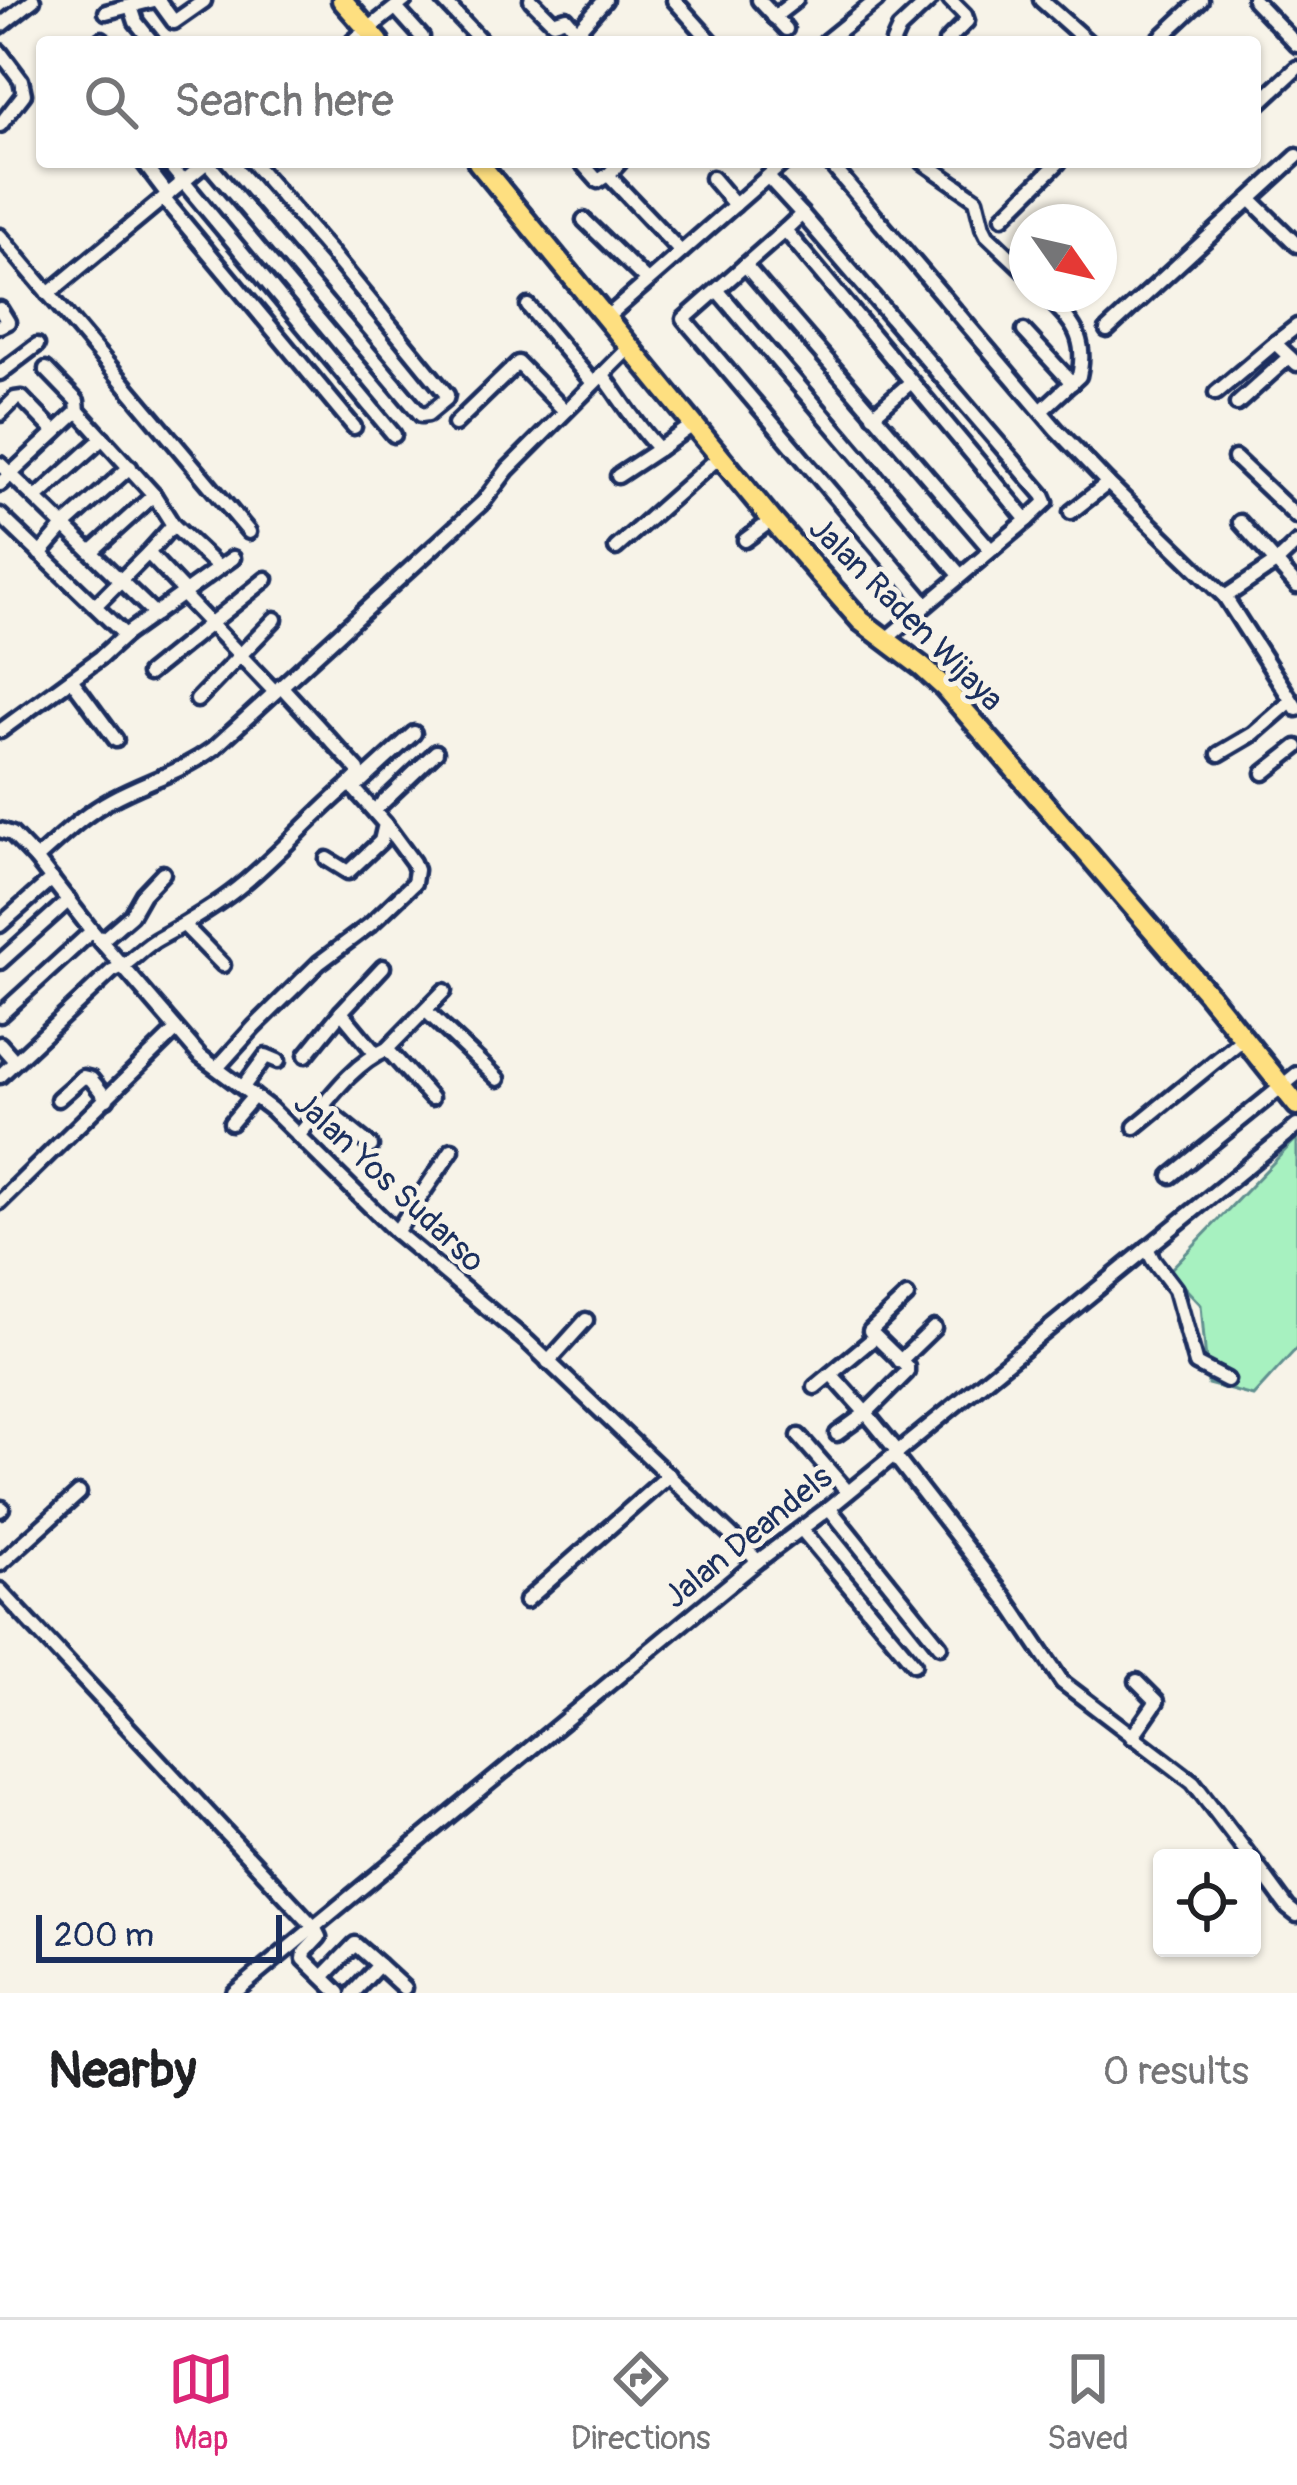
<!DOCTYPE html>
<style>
:root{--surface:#fff;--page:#f6f6f6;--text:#202124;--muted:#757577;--line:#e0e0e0;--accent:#db2777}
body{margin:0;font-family:Pangolin,sans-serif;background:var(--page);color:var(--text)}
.controls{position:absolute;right:36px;bottom:36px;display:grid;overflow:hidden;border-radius:12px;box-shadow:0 3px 9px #0004}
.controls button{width:108px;height:108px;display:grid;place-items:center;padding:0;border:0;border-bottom:3px solid var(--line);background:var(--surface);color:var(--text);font:60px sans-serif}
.compass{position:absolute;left:1009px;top:204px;width:108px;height:108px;border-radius:50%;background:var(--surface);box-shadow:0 3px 9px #0004;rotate:124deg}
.scale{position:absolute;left:36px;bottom:30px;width:246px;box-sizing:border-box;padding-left:12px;border:6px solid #1b2f5e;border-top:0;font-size:33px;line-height:42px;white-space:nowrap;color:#1b2f5e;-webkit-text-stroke:9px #f7f3e8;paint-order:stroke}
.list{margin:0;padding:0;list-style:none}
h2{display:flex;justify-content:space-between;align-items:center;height:156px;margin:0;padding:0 48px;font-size:51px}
h2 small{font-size:39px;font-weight:400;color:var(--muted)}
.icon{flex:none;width:66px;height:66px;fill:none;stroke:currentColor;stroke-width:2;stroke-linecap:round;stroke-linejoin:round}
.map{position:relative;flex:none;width:1297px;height:1993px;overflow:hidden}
.search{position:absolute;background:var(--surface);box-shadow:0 3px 9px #0004;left:36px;right:36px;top:36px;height:132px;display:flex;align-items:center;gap:30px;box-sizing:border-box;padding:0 42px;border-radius:12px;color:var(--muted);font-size:45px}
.sheet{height:324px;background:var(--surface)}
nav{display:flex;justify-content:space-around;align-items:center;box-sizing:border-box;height:168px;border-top:3px solid var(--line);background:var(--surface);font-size:33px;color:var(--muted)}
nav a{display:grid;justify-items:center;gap:6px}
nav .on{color:var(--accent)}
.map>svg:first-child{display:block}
.green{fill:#a7f1c0;stroke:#61908f;stroke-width:3}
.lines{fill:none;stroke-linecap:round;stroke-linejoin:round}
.minor-casing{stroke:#1b2f5e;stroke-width:21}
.highway-casing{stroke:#1b2f5e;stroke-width:27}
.minor{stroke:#f7f3e8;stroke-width:12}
.highway{stroke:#fedf80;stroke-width:18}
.labels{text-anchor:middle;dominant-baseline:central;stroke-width:10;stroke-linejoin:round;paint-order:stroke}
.street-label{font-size:33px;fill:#1b2f5e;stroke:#f7f3e8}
</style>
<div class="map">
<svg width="1297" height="1993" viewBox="0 0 1297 1993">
<rect width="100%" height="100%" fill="#f7f3e8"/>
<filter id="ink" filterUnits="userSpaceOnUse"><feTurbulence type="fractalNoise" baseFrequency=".00833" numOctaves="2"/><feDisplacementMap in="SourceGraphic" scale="24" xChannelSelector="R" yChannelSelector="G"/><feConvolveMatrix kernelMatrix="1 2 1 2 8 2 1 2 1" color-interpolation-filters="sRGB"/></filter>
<g filter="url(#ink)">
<polygon class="green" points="1297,1138 1297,1348 1253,1396 1208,1384 1201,1305 1169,1271"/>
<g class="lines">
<g class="minor-casing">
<g id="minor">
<polyline points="158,0 174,22 204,1"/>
<polyline points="443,0 482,42"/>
<polyline points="531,0 553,22 566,18 586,42"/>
<polyline points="674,0 712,42"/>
<polyline points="759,0 786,29"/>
<polyline points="1041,0 1088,42"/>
<polyline points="1254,0 1297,45"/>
<polyline points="131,7 136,22 152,42"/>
<polyline points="396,8 422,37"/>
<polyline points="106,12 154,0"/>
<polyline points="774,17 796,0"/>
<polyline points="0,26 33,0"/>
<polyline points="578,30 605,0"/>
<polyline points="99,42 102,39"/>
<polyline points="352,42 405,0"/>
<polyline points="825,42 877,0"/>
<polyline points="893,42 899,29 930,0"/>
<polyline points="946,42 967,21 965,15 950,0"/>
<polyline points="1156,42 1201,0"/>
<polyline points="0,52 21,80 24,94 0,125"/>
<polyline points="1255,107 1297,68"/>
<polyline points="143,162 168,195"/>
<polyline points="167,162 394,435"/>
<polyline points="207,162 421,415 428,414 446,399 447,395 332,254 252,162"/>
<polyline points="581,162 598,181 609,174"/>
<polyline points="620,162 611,172 610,177 681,252"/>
<polyline points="829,162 1056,429 1108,483 1225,597 1297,709"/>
<polyline points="923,162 976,199 983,227 987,235 1027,273"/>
<polyline points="768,177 802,214 785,230"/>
<polyline points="712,178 735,205"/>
<polyline points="164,199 354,427"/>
<polyline points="1251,200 1297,245"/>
<polyline points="802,214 1043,495 1046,502 1027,520"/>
<polyline points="1003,217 1059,162"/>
<polyline points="584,220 647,281"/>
<polyline points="0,236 249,532"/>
<polyline points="745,265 991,550"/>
<polyline points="718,291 960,575"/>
<polyline points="48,294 207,162"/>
<polyline points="528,306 592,382"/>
<polyline points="0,309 8,322 0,326"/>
<polyline points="607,317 784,162"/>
<polyline points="1297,326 1275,343 1297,364"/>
<polyline points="1107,330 1297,156"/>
<polyline points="1024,331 1072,383"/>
<polyline points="46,369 77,401 78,411 154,495 173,525 148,553 95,606"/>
<polyline points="0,373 37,345"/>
<path d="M602,374C621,399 637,427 659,449L694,424"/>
<polyline points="1216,393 1275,343"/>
<polyline points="1237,404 1289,357"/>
<path d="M1041,411L1079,376C1088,336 1071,321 1044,294"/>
<polyline points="0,414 15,399 22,398 55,432"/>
<polyline points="873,415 910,383"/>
<polyline points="455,424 518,363 565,411"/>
<polyline points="1235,458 1297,517"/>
<polyline points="0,464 155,614"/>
<polyline points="618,476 659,449"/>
<polyline points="0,484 78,411"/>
<polyline points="36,498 103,438"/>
<polyline points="1071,512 1108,483"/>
<polyline points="0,515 125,635 233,558"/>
<polyline points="1240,522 1297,586"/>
<polyline points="173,525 219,568"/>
<polyline points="745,540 772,520"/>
<polyline points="616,548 719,457"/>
<polyline points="92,551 154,495"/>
<polyline points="148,553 185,592"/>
<polyline points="40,554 65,525 130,467"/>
<polyline points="182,594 275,692"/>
<polyline points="1225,597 1277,562 1297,543"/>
<polyline points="885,640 1027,520 785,230 684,319 926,604"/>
<polyline points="148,674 266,579"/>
<polyline points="71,679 116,740"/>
<polyline points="281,686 358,770 358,776 350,784 385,824 381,841 348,872 327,859"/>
<polyline points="197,700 275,619"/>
<polyline points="0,731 101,657 125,635"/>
<polyline points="1219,754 1253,734 1291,701"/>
<polyline points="1264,773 1297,747"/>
<polyline points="357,785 414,733"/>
<polyline points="375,810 436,752"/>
<polyline points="0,830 12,834 36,859 92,931 200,1056 271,1109 396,1232 528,1342 758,1561"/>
<path d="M36,859C60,838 83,815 111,800C148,780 180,773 214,748L483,502L508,469L630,347"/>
<polyline points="0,925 52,879"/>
<polyline points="185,926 223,965"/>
<polyline points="101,941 131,915 143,894 163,873"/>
<polyline points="0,962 69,900"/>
<polyline points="426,1011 498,1079"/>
<polyline points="341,1012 383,967"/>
<polyline points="0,1015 92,931"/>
<polyline points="0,1044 15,1061"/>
<polyline points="387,1049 431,1098"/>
<polyline points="306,1055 341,1012 375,1053"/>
<polyline points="217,1068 254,1027 319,963 371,924 414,883 416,870 413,862 385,824"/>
<path d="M0,1076L112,971C131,964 141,948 158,939C187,923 213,908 238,888C278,856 311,817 350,784"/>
<polyline points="243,1087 266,1056 278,1061"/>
<polyline points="58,1099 83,1077 91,1079 107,1099"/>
<polyline points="324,1108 371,1146"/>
<polyline points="231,1123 254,1096"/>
<polyline points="1135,1127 1244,1038"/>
<path d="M298,1136C325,1105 350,1065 387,1049L444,991"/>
<polyline points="1171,1176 1297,1074"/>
<polyline points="0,1202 176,1030"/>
<polyline points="396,1232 452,1150"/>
<polyline points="1147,1248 1153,1260 1175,1289 1196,1364 1227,1380"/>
<polyline points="900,1361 934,1328"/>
<polyline points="548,1362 586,1320"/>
<polyline points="831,1374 865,1412"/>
<polyline points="815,1387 875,1337"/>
<polyline points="866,1413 898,1452"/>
<polyline points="837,1434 866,1413 907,1372 907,1367 870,1331 907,1296"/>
<polyline points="799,1436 848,1492"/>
<polyline points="894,1455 1006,1599 1062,1682 1193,1782 1251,1858"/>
<polyline points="829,1508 940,1646"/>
<polyline points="0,1510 2,1508"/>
<polyline points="802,1530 914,1664"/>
<polyline points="0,1564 79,1493"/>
<polyline points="0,1590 314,1927 319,1937 305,1952 304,1959 339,1993"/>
<polyline points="526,1601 669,1475"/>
<polyline points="1132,1737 1157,1701 1137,1681"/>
<polyline points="1252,1859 1288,1908 1297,1915"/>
<polyline points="323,1977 355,1944 379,1965"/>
<polyline points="234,1993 758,1561 829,1508 1297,1126"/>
<polyline points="353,1993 379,1965 404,1988"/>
</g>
</g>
<g class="highway-casing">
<g id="highway">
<polyline points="342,0 379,42"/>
<polyline points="478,162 772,520 861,621 922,667 944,687 1208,994 1297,1105"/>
</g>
</g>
<use href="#minor" class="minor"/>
<use href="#highway" class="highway"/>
</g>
</g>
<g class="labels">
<g class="street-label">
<text transform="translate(906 614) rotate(45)">Jalan Raden Wijaya</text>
<text transform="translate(389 1182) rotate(43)">Jalan Yos Sudarso</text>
<text transform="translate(748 1537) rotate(-39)">Jalan Deandels</text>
</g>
</g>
</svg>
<div class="controls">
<button><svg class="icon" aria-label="locate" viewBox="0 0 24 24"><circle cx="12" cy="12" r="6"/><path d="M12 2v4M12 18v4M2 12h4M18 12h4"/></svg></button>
</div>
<svg class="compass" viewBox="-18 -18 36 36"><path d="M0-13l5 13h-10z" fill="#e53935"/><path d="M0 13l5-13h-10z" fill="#757577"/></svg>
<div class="scale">200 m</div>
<div class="search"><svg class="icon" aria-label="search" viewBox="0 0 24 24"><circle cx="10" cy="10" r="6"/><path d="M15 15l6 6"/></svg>Search here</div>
</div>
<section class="sheet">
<h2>Nearby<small>0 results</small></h2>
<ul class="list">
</ul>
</section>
<nav>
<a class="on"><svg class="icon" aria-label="map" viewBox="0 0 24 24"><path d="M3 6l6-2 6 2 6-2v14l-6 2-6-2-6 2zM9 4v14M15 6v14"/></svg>Map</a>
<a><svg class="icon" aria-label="directions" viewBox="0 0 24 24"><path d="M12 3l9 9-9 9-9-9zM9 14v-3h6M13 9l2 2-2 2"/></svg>Directions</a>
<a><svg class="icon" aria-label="saved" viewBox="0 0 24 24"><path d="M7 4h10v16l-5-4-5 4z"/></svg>Saved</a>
</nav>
